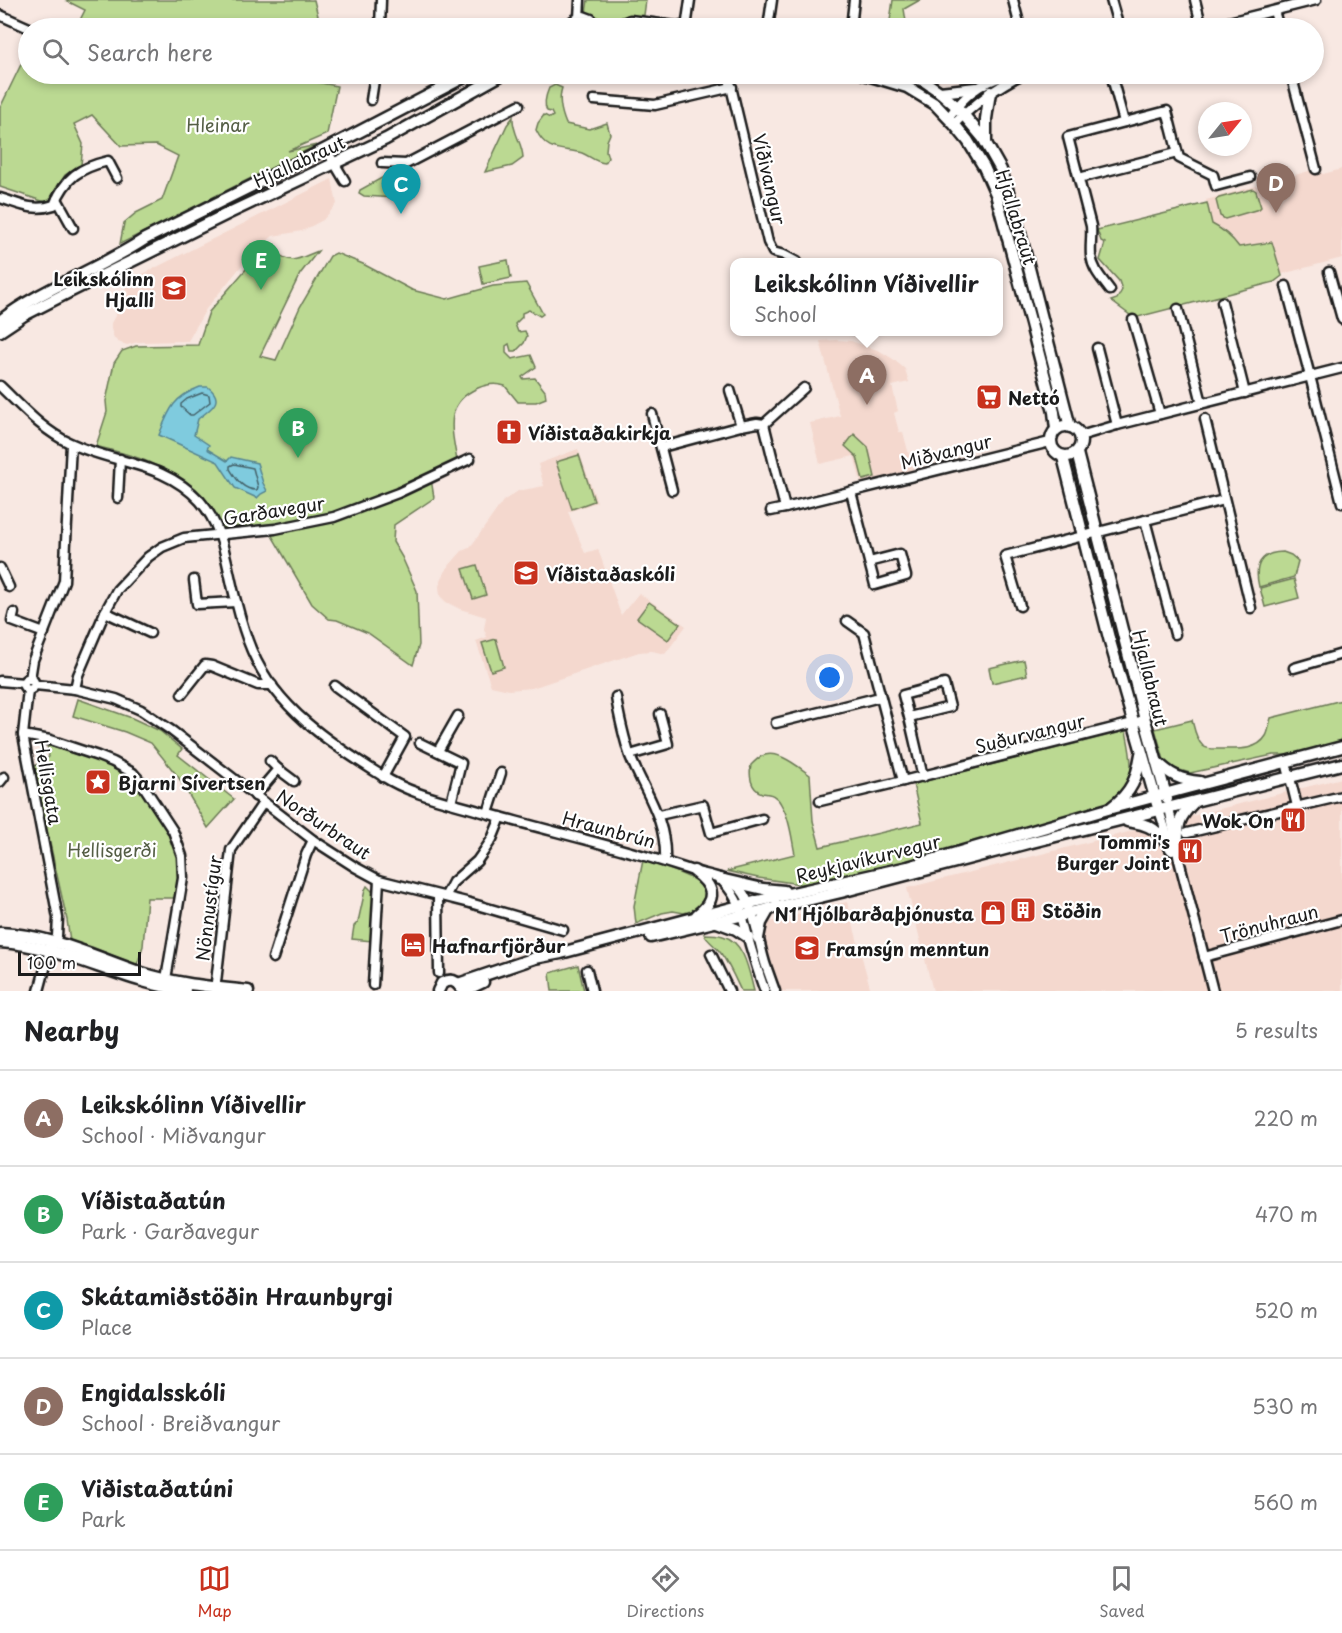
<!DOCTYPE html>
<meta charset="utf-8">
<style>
:root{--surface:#fff;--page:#f2f2f2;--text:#202124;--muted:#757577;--line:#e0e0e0;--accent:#c8321e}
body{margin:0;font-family:"Playpen Sans",sans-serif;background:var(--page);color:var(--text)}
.compass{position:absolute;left:1198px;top:102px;width:54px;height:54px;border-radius:50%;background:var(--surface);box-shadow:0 3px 9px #0003;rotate:60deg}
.scale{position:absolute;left:18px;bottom:15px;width:123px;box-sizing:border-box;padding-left:6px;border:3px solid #1c1c1c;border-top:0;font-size:16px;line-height:21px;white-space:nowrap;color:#1c1c1c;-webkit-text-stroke:4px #fff;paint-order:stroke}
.you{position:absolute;left:830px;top:678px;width:21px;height:21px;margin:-15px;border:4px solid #fff;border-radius:50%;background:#1a73e8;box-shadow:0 0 0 9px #1a73e833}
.badge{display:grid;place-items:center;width:39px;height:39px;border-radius:50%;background:var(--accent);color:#fff;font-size:20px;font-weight:700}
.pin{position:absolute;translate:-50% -50px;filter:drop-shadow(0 2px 3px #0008)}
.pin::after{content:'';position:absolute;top:32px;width:21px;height:18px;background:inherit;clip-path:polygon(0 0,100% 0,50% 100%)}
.popup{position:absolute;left:730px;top:258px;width:273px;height:78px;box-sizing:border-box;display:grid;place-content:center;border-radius:12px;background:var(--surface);filter:drop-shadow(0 2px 4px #0005);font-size:20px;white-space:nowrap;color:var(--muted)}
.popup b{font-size:22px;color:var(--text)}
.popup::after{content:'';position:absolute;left:50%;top:100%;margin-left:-12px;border:12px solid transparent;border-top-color:var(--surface)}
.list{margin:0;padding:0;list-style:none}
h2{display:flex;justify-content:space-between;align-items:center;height:78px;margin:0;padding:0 24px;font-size:26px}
h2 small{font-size:20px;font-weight:400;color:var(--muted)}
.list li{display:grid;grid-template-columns:39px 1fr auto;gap:18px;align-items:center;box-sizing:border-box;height:96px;padding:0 24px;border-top:2px solid var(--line)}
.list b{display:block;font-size:22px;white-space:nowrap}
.list p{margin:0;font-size:20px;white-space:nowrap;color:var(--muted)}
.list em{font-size:20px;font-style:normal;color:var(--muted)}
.icon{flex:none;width:33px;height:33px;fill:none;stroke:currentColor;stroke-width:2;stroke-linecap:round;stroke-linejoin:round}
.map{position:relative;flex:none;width:1342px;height:991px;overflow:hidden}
.search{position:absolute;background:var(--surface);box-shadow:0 3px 9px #0003;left:18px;right:18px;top:18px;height:66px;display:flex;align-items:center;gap:15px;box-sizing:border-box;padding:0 21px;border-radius:33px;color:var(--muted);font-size:22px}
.sheet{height:558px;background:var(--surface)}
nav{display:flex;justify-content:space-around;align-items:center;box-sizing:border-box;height:84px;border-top:2px solid var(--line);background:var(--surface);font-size:16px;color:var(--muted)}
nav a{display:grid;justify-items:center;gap:3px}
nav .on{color:var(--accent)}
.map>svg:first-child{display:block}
.built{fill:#f4d8ce}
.green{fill:#bbd992;stroke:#6c7a57;stroke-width:1.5}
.water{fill:#7fcbde;stroke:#578590;stroke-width:1.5}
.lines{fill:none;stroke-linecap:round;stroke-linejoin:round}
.shore{stroke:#44626a;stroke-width:1.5}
.minor-casing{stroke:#1c1c1c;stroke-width:13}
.major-casing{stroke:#1c1c1c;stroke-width:15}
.minor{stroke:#fff;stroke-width:8}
.major{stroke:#fff;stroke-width:10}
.labels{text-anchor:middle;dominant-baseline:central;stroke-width:4.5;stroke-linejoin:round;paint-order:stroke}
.park-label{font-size:18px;fill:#545e45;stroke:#fff}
.street-label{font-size:18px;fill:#1c1c1c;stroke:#fff}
.poi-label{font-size:18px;font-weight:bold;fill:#1c1c1c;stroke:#fff;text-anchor:start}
</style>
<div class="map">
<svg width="1342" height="991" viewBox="0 0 1342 991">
<rect width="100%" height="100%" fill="#f8e8e2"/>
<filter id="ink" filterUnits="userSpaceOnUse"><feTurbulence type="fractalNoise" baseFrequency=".0167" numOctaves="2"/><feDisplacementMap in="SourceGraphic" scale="12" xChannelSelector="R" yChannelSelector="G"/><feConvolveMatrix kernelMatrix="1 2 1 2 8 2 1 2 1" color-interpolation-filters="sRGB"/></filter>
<g filter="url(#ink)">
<g class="built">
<polygon points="1316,169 1323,174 1342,169 1342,258 1282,274 1272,242 1239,247 1231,236 1222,229 1212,224 1206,200"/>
<polygon points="332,179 337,204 323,220 302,231 273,236 252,253 206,309 188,341 138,342 127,345 118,342 114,338 111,329 111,323 128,293 123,284"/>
<polygon points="836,340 851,341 880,351 893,359 905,369 909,382 892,386 898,411 894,413 899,432 903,432 913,470 861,483 854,456 820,464 810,423 840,416 820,341"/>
<polygon points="578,449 597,502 568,512 585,553 598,549 621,615 639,593 686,626 665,654 652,651 639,652 532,688 509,690 491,686 476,641 487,637 484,629 486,617 460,609 446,602 440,596 439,586 441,580 448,567 462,551 469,548 474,542 503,501 518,491 544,486 538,464"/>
<polygon points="1342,778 1342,991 933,991 907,888"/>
<polygon points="847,902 871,991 770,991 761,968 750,927"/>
</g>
<g class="green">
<polygon points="65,0 314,0 321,28 76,28 85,10"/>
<polygon points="588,0 646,0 644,15 598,22 586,13"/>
<polygon points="893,0 920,0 904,9 907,28 889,28"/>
<polygon points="28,50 28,74 312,74 311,81 337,86 327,134 288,151 317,145 120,244 124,223 136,213 162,200 178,156 156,145 121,146 92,115 74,124 83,144 81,165 65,175 48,203 0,187 0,108"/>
<path d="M555,85L562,88C558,100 561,112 566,124L589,129L607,123L610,134L607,141L606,151L608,158L605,163C596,163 590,156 582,153C561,148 547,153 536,130L538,123L544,115L550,118L553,116L551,112L547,111C543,104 546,95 549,88Z"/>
<path d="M513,117C512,132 523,144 523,158L512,166L485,172L507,125Z"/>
<polygon points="387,175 389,176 393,180 395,198 364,196 359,193 360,190"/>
<polygon points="1253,189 1256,191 1261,207 1259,209 1225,219 1220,216 1216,200 1219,198"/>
<path d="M1207,203L1212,224C1224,230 1231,236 1239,247L1272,242L1282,276L1274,282L1134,318L1111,301L1117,299L1122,290L1119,281L1100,260L1105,243L1101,241L1097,230Z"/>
<path d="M318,251L300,274L260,356L276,360L300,307L330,256L336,253L363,264L412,290L447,299L493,286L526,283L543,314L540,316L529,310L522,313V317L515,324L518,332L525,331L527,336L524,343L516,351H511L509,344L506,346V353L512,359L531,355L536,367L522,377L523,379L535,378L545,391L546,398L536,402H518L505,386C496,383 487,384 478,388C443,403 452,430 457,461L430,472L434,498L394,525L393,542L402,557L417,591L419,645L413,665L368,633L337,620L329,619L312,604L267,527L224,533C210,499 179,475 146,461C131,454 113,451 96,446L107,412L106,401L114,363L122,351L136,346L198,345L209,312L247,268L262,254L277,253C293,266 301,257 318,251Z"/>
<polygon points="508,260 511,278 483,284 479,266"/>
<polygon points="854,434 868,447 875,477 863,480 857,457 845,446"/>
<polygon points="579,455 594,501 572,509 556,462"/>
<path d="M1283,552L1291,555L1298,561L1294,577L1259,587C1254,567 1259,552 1283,552Z"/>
<polygon points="477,565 486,595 473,599 463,569"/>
<polygon points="1294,579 1299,598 1265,607 1260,588"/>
<polygon points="649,602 680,624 668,640 637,618"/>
<polygon points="496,639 504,667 491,671 482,643"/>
<polygon points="1024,660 1027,675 992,683 989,668"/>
<polygon points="78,699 132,718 160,731 182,749 178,755 234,799 208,828 179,778 151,743 125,732 73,716"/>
<path d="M1342,700V742L1287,755H1273L1190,773L1173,768L1164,760L1155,729L1192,720C1194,728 1196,740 1203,746C1208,750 1216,749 1222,749C1236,749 1257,751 1266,736C1269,731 1269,724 1271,718Z"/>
<path d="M1126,731C1129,747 1136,774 1125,788C1117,798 1104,804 1094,810L950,853L828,882L800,884L758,878L727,871L795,854C792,841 790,819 783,808C781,804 779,799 775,797C771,793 766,794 762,793C750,789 749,775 751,765C754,762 758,758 762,756C778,749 797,766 810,775L813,821L820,847L922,823L913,784Z"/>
<polygon points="47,745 85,757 100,759 134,776 175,839 181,865 178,886 174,898 147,898 143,946 137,965 92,947 70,941 67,920 33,767 49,757"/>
<polygon points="643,860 677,872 695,880 703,884 707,894 701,908 684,913 673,911 662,913 636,924 634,906"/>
<polygon points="367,886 374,893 372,941 352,939 354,926 358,922 365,890"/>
<path d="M704,934C710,934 717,934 723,936C745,942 749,972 754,991H741C735,978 729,964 720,952C715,945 708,942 704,934Z"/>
<polygon points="578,965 584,991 552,991 550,973"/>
</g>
<path class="water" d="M200,387H208C226,401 210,409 198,419L194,435L209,445L207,449L227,461L231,457L257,463L263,483L267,491L261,494L257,498L235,488L218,462L159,435C169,410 173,397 200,387Z"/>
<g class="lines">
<g class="shore">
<polygon points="202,393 209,395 210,402 193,415 190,415 181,407 181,404 187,399"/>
<path d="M234,464L253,468L258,487L257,490C243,490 237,480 230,469V466Z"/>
</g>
<g class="minor-casing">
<g id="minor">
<polyline points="1013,0 1019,23 1017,28"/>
<polyline points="1111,0 1119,28"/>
<polyline points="1195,0 1202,28"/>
<polyline points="1274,11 1279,28"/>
<polyline points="0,15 29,28"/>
<polyline points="579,18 580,0"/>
<polyline points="380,28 381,0"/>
<polyline points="617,28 623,23 630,20 691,28"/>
<polyline points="686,28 690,0"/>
<polyline points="768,28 772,0"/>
<polyline points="851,28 854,0"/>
<polyline points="1205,28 1316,0"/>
<polyline points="728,74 768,242 773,252 784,255 797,262"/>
<polyline points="1111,74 1124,122"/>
<polyline points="1291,74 1316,169"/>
<polyline points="371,100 375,74"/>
<polyline points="594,100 655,105 732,87"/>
<path d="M948,118C967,92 984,79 1016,74"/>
<path d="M954,124C976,103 996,87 1023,74"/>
<polyline points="326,149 345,181"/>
<polyline points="382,163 406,164 519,105"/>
<polyline points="1079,178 1177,153"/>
<path d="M0,198C20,204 33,212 54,205C66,177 79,168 108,161L117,178"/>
<polyline points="57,199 73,228"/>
<polyline points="1329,272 1342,319"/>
<polyline points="1286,286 1310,376 1342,503"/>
<path d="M1110,290C1102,279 1093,270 1091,256C1090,246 1092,236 1091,226L1068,137L1167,111L1179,158L1213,175L1216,186L1250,177"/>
<polyline points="1222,302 1245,393"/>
<polyline points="1178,309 1202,403"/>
<polyline points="1133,320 1160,414"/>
<polyline points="1097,348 1117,425"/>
<path d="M0,386C21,406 43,431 70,443C115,464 164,462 200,501C225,529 226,566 236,601C240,617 245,635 252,651C276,708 331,744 381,775C413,796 450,802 486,813C553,832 621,847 687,869C704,875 728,876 741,890C754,905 759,946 766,966C769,974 772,983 775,991"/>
<polyline points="730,390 741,426"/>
<polyline points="652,414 672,490"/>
<polyline points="1205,419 1251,608"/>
<polyline points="764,424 804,388"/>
<polyline points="1080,436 1117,425 1342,368"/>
<polyline points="662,447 741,426 757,423 764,424 785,508 1050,442"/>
<polyline points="851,492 875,585 906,576 900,554 869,562"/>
<polyline points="118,498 120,459"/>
<polyline points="771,511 785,508"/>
<polyline points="1145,520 1175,634"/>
<polyline points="0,568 9,587"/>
<polyline points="194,580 197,604 236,602"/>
<polyline points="1020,606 1005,556 1224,500"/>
<polyline points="105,612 150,633"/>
<polyline points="14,613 12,621 44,633"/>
<polyline points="847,621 864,633 903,781 1145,720"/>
<polyline points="1294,668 1342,654"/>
<circle cx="29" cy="684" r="5.5"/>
<polyline points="30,679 33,660 64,581 71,444"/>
<polyline points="0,681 24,683"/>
<polyline points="35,685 75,689 116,699 141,710 172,731 313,840 355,867 379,880 470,903 563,930"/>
<polyline points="335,686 405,737 383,777"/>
<polyline points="75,689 78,675 105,612 117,590 148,557 162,547 184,538 275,529 334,517 398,493 470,459"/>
<polyline points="28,690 23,735 58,918 57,936 55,942 50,950 39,991"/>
<polyline points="182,694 205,665 212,666 258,685 272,685"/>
<path d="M616,697C618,712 625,742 630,756C645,793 667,819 665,861"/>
<polyline points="909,717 903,695 944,684 950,707 909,717 923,777"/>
<polyline points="776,723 880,697"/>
<polyline points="23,735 50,740 98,756 113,762 133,773 141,782 173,831 182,856 183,878 165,985"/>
<polyline points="420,743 461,763 451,803"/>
<polyline points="438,751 458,716"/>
<polyline points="630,755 668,744 660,714"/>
<polyline points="270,761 278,769"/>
<polyline points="1286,762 1297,806"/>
<polyline points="0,782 4,777"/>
<polyline points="255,796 278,769 294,781"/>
<polyline points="820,801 903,781"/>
<polyline points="1169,807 1179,860 1213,991"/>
<polyline points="1159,810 1169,841"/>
<polyline points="488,813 501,773"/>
<polyline points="659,815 703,805 711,833 762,819"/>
<polyline points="1187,833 1342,796"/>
<path d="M724,883C741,900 744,923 750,945C755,961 759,976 765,991"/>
<polyline points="438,896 439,973"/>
<polyline points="445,897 453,882 477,861 484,851 492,839 501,817"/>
<polyline points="711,954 729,991"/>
<polyline points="1204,957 1342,920"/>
<polyline points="273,958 306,855 313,840"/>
<polyline points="587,970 592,991"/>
<polyline points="373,985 379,880"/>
<polyline points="215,991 231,850 263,803"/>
</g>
</g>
<g class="major-casing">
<g id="major">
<polyline points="571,28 574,21 583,17 591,20 595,28"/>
<polyline points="864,74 907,87 935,104 954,124 968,141 984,167 996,194 1031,324 1054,412 1056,429"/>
<polyline points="904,74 924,81 940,92 957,107 983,138 1001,170 1014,210 1070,427"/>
<polyline points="940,92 976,88"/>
<polyline points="986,143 986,119 990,92"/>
<path d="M0,321C44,287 98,270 145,239L326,149L470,74"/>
<polyline points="0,331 24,315 69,292 229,213 386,139 503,74"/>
<circle cx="1066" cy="441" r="15"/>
<polyline points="1077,453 1145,720 1167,799"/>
<polyline points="1063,457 1109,638 1157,804"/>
<path d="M1156,761C1170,775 1180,780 1200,782"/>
<path d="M1112,807C1132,792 1137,778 1141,754"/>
<path d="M1127,821C1151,824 1158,830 1172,850"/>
<path d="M1178,847C1177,825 1178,818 1194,802"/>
<path d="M694,871C714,886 718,899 697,915"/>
<polyline points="720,879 763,889 784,891"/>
<polyline points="717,922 736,929 748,937"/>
<path d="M0,933C51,935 95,957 142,973C176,984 213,987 248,991"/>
<polyline points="651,937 841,892 1028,843 1342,764"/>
<polyline points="758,938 761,923 769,909"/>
<path d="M0,942C65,946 121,982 185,990"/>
<polyline points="458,984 535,958 561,953 758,901 908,867 1108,809 1342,747"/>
<path d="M438,991L442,983C450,979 456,980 461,988"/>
<polyline points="464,991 483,982"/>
</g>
</g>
<use href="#minor" class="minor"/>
<use href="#major" class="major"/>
</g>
</g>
<defs>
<g id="school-square" transform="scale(1.35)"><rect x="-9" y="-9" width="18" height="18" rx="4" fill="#c8321e" stroke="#fff"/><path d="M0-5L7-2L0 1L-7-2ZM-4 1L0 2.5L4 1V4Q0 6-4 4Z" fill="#fff"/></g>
<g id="supermarket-square" transform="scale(1.35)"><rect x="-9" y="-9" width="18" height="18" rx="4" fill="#c8321e" stroke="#fff"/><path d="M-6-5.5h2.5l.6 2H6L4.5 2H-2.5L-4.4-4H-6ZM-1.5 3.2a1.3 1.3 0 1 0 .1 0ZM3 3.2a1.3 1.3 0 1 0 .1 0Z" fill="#fff"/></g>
<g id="church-square" transform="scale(1.35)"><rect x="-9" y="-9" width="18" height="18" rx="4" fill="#c8321e" stroke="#fff"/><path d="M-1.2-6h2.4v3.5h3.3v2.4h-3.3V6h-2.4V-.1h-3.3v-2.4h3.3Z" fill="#fff"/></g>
<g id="sight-square" transform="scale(1.35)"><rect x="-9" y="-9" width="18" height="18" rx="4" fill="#c8321e" stroke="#fff"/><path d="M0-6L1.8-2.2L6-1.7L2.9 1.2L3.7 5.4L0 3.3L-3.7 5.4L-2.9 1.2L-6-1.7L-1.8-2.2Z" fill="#fff"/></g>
<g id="restaurant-square" transform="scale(1.35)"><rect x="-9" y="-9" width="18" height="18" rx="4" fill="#c8321e" stroke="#fff"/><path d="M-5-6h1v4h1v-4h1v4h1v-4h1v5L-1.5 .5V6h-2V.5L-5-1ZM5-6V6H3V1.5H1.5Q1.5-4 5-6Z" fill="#fff"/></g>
<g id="building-square" transform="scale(1.35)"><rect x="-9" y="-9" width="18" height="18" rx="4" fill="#c8321e" stroke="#fff"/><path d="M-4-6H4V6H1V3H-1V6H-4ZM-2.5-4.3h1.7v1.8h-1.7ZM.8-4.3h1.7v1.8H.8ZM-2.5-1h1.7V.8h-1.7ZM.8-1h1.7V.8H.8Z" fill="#fff"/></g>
<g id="shop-square" transform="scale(1.35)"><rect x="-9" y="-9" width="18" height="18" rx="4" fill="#c8321e" stroke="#fff"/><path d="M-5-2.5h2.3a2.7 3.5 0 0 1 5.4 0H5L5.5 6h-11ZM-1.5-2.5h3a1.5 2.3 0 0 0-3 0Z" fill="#fff"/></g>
<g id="hotel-square" transform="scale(1.35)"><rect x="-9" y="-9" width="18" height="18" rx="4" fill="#c8321e" stroke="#fff"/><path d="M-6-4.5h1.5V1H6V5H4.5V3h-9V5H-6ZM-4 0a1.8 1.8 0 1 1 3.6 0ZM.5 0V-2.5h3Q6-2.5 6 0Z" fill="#fff"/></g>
</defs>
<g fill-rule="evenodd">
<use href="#school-square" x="174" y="288"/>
<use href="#supermarket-square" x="989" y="397"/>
<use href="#church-square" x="509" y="432"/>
<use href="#school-square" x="526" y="573"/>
<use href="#sight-square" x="98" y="782"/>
<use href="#restaurant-square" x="1293" y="820"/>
<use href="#restaurant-square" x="1190" y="851"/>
<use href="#building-square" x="1023" y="910"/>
<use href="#shop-square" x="993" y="913"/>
<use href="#hotel-square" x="413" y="945"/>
<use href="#school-square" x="807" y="948"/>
</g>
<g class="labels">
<g class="park-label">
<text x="218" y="124">Hleinar</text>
<text x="112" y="849">Hellisgerði</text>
</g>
<g class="street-label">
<text transform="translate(299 161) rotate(-25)">Hjallabraut</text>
<text transform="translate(770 179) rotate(77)">Víðivangur</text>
<text transform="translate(1017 217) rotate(73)">Hjallabraut</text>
<text transform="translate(946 451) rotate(-14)">Miðvangur</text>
<text transform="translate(274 510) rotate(-9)">Garðavegur</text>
<text transform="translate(1151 678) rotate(76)">Hjallabraut</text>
<text transform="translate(1030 733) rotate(-14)">Suðurvangur</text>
<text transform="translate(49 782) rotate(80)">Hellisgata</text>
<text transform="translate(324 824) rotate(34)">Norðurbraut</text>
<text transform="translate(609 829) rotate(15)">Hraunbrún</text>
<text transform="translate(868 858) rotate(-14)">Reykjavíkurvegur</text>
<text transform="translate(208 908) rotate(-83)">Nönnustígur</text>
<text transform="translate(1269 923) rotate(-15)">Trönuhraun</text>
</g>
<g class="poi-label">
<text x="154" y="278" text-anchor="end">Leikskólinn<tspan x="154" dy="21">Hjalli</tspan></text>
<text x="1008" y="397">Nettó</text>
<text x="528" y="432">Víðistaðakirkja</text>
<text x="546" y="573">Víðistaðaskóli</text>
<text x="118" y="782">Bjarni Sívertsen</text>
<text x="1274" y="820" text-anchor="end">Wok On</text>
<text x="1170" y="841" text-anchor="end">Tommi's<tspan x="1170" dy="21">Burger Joint</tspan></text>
<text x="1042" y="910">Stöðin</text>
<text x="974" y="913" text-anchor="end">N1 Hjólbarðaþjónusta</text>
<text x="432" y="945">Hafnarfjörður</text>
<text x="826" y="948">Framsýn menntun</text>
</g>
</g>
</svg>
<svg class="compass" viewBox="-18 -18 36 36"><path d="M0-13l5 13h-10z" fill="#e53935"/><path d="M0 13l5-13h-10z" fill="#757577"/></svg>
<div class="scale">100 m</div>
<div class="you"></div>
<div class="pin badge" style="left:867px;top:405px;background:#8d6e63">A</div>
<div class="popup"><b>Leikskólinn Víðivellir</b>School</div>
<div class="pin badge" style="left:298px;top:458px;background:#2e9e5b">B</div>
<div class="pin badge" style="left:401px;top:214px;background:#0f9aa8">C</div>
<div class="pin badge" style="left:1276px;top:213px;background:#8d6e63">D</div>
<div class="pin badge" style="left:261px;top:290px;background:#2e9e5b">E</div>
<div class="search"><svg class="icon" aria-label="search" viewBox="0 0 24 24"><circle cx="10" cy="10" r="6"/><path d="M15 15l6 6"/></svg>Search here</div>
</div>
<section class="sheet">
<h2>Nearby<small>5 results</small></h2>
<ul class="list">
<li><span class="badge" style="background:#8d6e63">A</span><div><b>Leikskólinn Víðivellir</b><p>School · Miðvangur</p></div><em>220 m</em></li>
<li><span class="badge" style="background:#2e9e5b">B</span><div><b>Víðistaðatún</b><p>Park · Garðavegur</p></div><em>470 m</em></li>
<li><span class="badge" style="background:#0f9aa8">C</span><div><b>Skátamiðstöðin Hraunbyrgi</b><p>Place</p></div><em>520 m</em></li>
<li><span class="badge" style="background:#8d6e63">D</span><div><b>Engidalsskóli</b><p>School · Breiðvangur</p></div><em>530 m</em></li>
<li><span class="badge" style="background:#2e9e5b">E</span><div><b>Viðistaðatúni</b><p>Park</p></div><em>560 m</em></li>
</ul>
</section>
<nav>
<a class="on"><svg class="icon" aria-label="map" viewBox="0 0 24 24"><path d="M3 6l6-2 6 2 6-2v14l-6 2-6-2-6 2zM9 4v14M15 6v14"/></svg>Map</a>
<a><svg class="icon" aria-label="directions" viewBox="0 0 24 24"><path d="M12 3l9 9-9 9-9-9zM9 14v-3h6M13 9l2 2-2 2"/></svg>Directions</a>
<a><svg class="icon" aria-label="saved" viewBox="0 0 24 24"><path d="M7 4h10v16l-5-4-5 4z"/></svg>Saved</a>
</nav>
